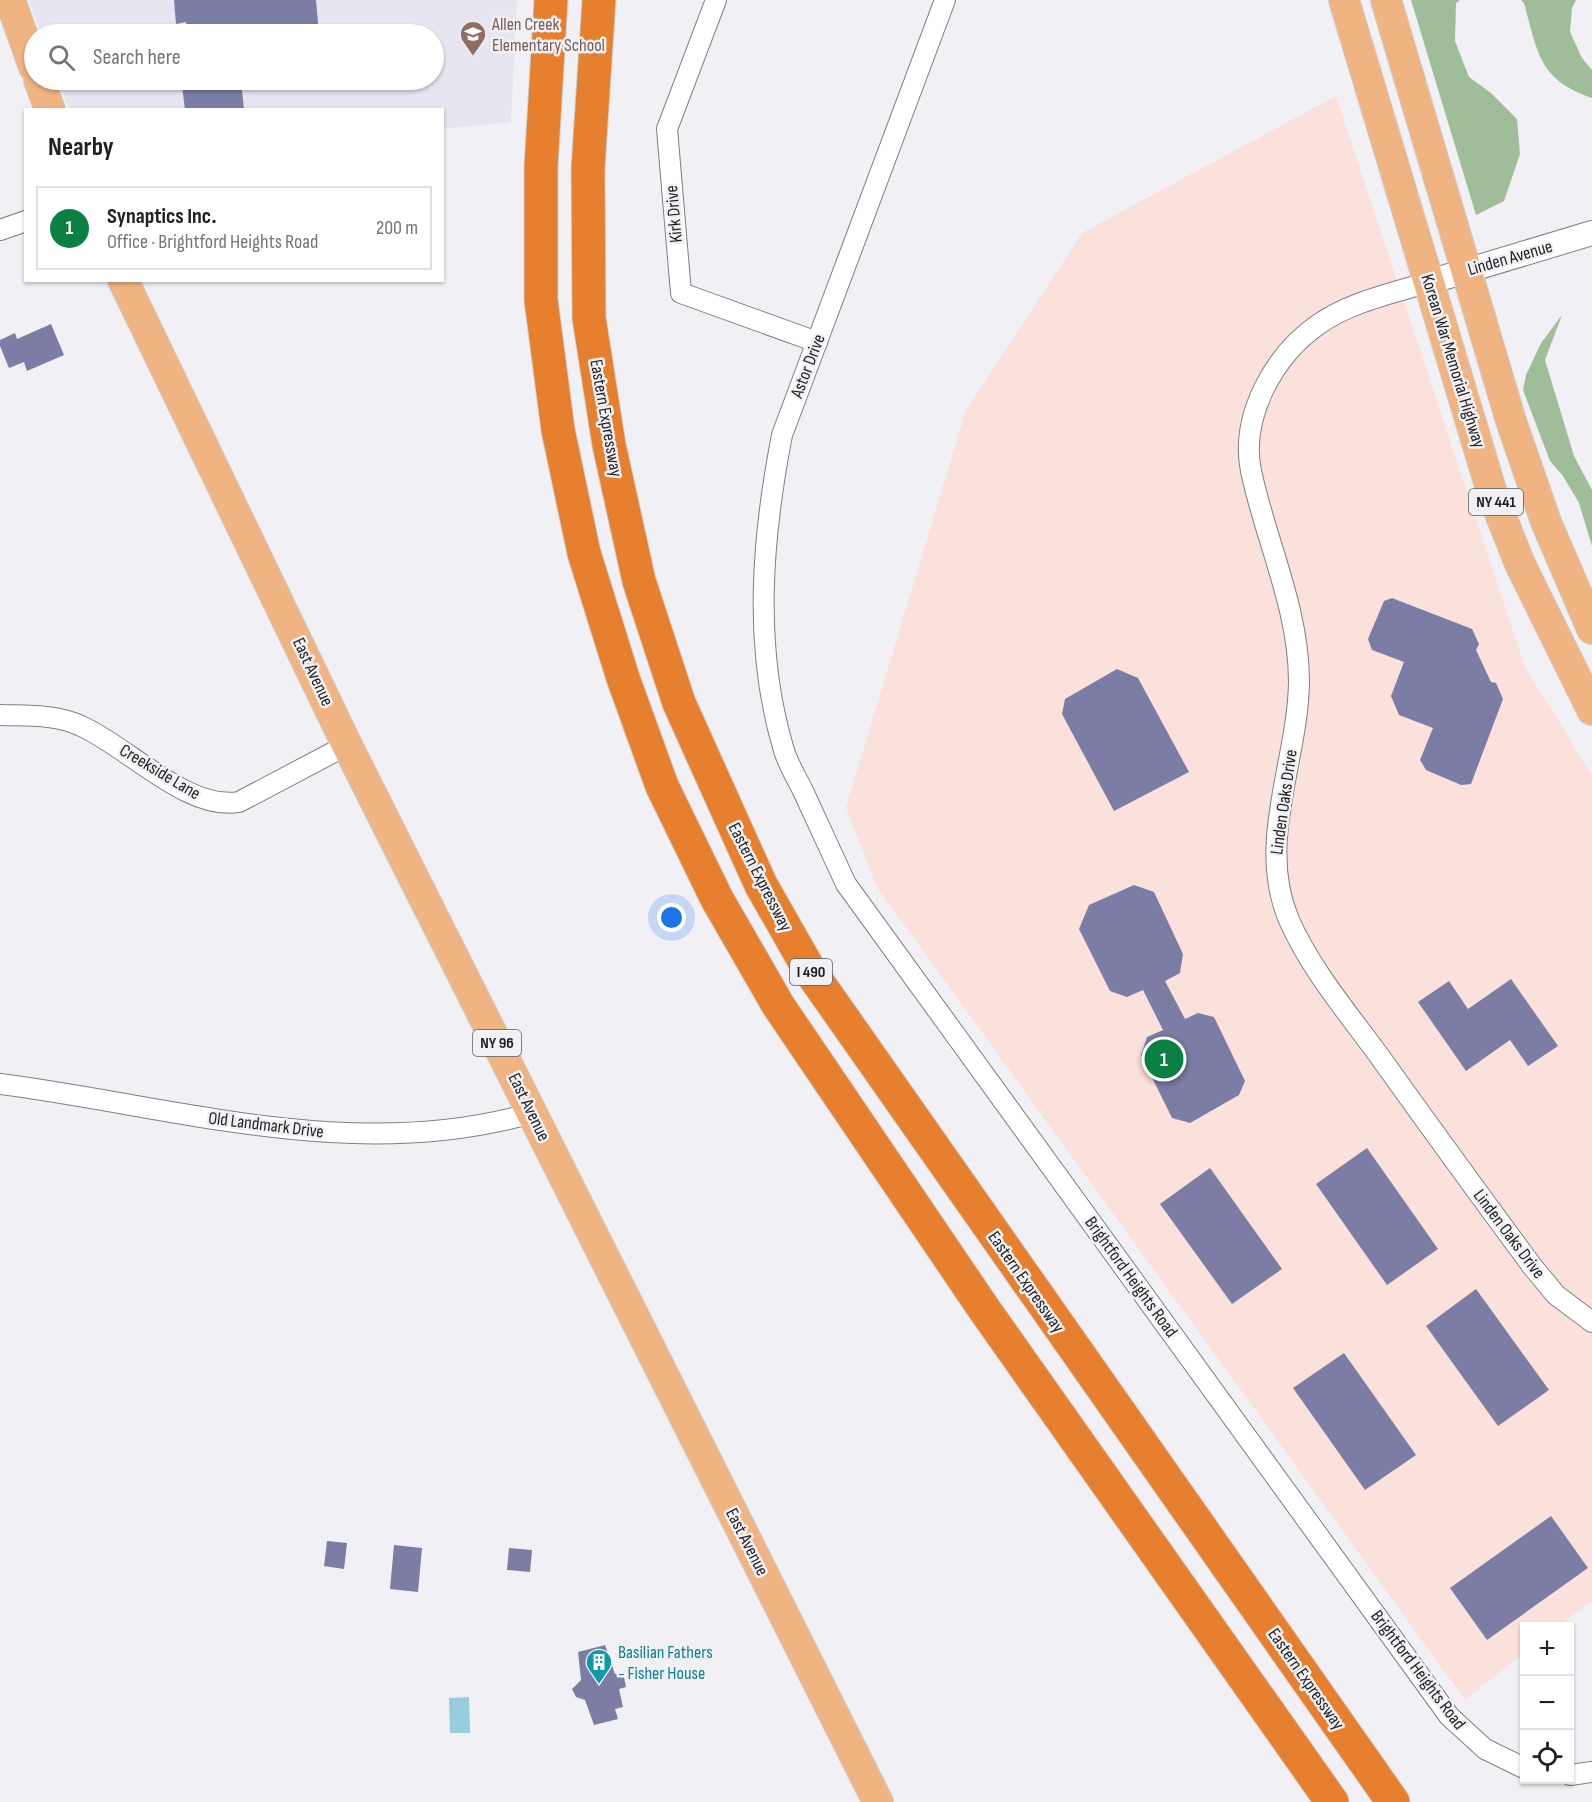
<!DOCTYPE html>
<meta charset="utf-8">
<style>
:root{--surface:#fff;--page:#f6f6f6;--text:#202124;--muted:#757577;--line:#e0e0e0;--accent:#0b8043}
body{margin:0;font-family:"Sofia Sans Condensed",sans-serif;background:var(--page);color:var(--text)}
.controls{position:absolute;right:18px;bottom:18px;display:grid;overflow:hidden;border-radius:0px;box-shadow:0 2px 4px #0004}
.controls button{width:54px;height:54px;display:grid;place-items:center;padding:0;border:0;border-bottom:2px solid var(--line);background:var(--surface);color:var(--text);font:30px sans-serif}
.you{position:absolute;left:672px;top:918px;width:21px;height:21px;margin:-15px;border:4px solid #fff;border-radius:50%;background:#1a73e8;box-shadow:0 0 0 9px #1a73e833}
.badge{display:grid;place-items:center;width:39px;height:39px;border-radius:50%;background:var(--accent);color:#fff;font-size:20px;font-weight:700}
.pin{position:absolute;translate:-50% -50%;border:3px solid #fff;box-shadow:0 2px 6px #0006}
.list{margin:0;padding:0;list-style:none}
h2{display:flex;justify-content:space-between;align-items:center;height:78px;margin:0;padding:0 24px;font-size:26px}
h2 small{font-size:20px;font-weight:400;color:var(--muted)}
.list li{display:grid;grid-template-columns:39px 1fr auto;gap:18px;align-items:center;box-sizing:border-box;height:84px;margin:0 12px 12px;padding:0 12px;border:2px solid var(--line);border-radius:0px}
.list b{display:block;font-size:22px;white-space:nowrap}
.list p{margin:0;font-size:20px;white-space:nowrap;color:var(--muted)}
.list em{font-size:20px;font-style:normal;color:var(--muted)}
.icon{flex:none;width:33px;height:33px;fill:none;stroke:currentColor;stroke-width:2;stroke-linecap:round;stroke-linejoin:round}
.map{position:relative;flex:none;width:1592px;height:1802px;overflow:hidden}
.search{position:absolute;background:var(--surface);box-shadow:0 2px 4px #0004;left:24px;top:24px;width:420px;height:66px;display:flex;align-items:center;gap:15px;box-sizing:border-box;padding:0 21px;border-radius:33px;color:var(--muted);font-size:22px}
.panel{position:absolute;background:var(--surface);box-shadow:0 2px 4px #0004;left:24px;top:108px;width:420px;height:174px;border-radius:0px}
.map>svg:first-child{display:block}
.commercial{fill:#fbe1db}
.built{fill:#e6e5f0}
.forest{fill:#9fbd99}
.water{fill:#98ccdf}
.building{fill:#7b7da5}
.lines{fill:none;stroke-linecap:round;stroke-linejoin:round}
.minor-casing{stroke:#7f7f82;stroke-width:22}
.tertiary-casing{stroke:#7f7f82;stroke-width:26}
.primary-casing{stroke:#cecece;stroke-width:32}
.motorway-casing{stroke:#cecece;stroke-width:35}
.minor{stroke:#fff;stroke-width:20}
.tertiary{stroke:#fff;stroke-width:24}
.primary{stroke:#f0b382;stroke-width:30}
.motorway{stroke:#e6802e;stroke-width:33}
.labels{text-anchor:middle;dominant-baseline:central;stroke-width:5;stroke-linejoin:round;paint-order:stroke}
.shield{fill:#f1f1f5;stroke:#5e5e60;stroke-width:1.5}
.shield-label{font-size:16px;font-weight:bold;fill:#1f1f20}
.education-label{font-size:18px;fill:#785e54;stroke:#f1f1f5;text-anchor:start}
.street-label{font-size:18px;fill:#1f1f20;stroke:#f1f1f5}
.culture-label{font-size:18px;fill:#0d838f;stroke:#f1f1f5;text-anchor:start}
</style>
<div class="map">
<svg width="1592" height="1802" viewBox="0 0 1592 1802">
<rect width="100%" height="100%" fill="#f1f1f5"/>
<polygon class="commercial" points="1336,96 1525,667 1592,775 1592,1601 1559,1626 1524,1626 1524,1653 1465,1700 876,886 846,807 966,410 1082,233"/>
<polygon class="built" points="29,0 517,0 511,122 443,129 442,110 69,109 57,80 434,80 434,34 41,34"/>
<g class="forest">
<polygon points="1411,0 1460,0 1456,3 1455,41 1469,77 1491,93 1517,119 1520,154 1504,201 1476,215"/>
<path d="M1521,0H1576L1572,8L1570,32L1582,58L1592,70V98C1538,79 1538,53 1524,3Z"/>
<polygon points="1562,315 1545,360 1574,456 1592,490 1592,546 1579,503 1563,476 1550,461 1523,390 1526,375 1541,343"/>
</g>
<polygon class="water" points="469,1697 470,1733 450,1733 449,1698"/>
<g class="building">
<polygon points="174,0 316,0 319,34 187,34 186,22 176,24"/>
<polygon points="191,80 241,80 244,110 185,110 182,85 191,84"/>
<polygon points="51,324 64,355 27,371 24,362 9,368 0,346 0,340 15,333 17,339"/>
<polygon points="1392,598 1472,629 1479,644 1476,650 1491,682 1496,683 1503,699 1471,784 1461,785 1426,770 1420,760 1433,728 1399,715 1391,696 1404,662 1372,650 1368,639 1384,601"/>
<polygon points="1117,669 1138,678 1189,772 1114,811 1062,714 1065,699"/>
<polygon points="1134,885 1154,892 1183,954 1180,973 1165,981 1185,1019 1198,1013 1214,1017 1245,1081 1239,1095 1190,1123 1172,1118 1141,1055 1147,1037 1163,1030 1143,990 1127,997 1110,991 1079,929 1089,905"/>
<polygon points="1511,979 1558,1046 1528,1066 1510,1040 1466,1071 1418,1002 1449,981 1468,1009"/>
<polygon points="1367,1148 1438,1249 1387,1285 1316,1184"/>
<polygon points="1210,1168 1282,1269 1232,1304 1160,1204"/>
<polygon points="1476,1289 1549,1390 1498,1426 1426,1326"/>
<polygon points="1344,1353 1416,1455 1365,1490 1293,1388"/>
<polygon points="1551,1516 1588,1568 1487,1640 1450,1588"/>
<polygon points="327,1541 347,1543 344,1569 324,1566"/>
<polygon points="394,1545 422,1548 418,1592 390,1589"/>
<polygon points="509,1548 532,1550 530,1572 507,1570"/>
<polygon points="605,1645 615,1674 623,1672 626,1687 619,1689 623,1707 615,1709 618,1719 594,1725 585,1700 576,1697 572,1689 581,1680 578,1652"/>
</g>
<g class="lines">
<g class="minor-casing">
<g id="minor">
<polyline points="716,0 667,129 681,293 817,342"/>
<path d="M945,0L782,435C762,538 753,645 783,747C787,763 797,778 804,793C818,823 832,854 846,884L1449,1716L1485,1749L1524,1768"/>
<polyline points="0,230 26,221"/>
<path d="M1429,282C1393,293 1350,302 1319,324C1274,355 1240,416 1251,471C1266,542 1299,608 1299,682C1298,761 1256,843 1289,920C1311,970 1348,1013 1380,1057C1430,1127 1481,1197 1532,1266L1556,1295L1592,1322"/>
<path d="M0,715C27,716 56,714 81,726C127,746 187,811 239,802L347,745"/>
<path d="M0,1084C177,1107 355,1164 532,1113"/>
<polyline points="1570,1775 1592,1772"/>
</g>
</g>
<g class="tertiary-casing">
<polyline id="tertiary" points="1429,282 1592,233"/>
</g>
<g class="primary-casing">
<g id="primary">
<polyline points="10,0 34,67"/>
<polyline points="1344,0 1493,496 1520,564 1592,710"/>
<polyline points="1386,0 1511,421 1546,522 1592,629"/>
<polyline points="39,80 50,110"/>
<polyline points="123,280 347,745 878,1802"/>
</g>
</g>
<g class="motorway-casing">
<g id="motorway">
<polyline points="551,0 541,167 541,300 558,430 584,553 623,678 662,786 717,899 778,1005 984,1309 1332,1802"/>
<polyline points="599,0 588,168 589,318 609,445 639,581 679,703 761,885 810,971 1393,1802"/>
</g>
</g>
<use href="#minor" class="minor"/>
<use href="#tertiary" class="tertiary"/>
<use href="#primary" class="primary"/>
<use href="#motorway" class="motorway"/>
</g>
<defs>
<g id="school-pin" transform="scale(1.35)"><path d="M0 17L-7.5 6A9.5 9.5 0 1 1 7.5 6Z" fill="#8d6e63" stroke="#f1f1f5"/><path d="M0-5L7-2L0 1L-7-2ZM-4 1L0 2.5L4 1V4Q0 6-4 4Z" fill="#fff"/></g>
<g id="building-pin" transform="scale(1.35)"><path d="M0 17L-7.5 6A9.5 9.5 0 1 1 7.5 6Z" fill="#0f9aa8" stroke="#f1f1f5"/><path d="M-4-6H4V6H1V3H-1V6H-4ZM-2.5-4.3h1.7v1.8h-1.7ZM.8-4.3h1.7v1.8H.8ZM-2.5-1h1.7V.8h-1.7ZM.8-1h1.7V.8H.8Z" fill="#fff"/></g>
</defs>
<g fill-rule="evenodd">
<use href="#school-pin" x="473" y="34"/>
<use href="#building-pin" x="599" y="1662"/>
</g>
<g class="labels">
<g class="shield">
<rect x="1469" y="489" width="54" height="26" rx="4.5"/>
<rect x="790" y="959" width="42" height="26" rx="4.5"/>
<rect x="473" y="1030" width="48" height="26" rx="4.5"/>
</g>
<g class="shield-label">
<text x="1496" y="502">NY 441</text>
<text x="811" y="972">I 490</text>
<text x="497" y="1043">NY 96</text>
</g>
<g class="education-label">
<text x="492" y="24">Allen Creek<tspan x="492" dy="21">Elementary School</tspan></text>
</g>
<g class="street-label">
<text transform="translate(674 214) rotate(-95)">Kirk Drive</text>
<text transform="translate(1510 258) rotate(-16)">Linden Avenue</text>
<text transform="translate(1453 361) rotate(73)">Korean War Memorial Highway</text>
<text transform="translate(808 366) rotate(-69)">Astor Drive</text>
<text transform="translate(606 418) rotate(80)">Eastern Expressway</text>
<text transform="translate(313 672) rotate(65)">East Avenue</text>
<text transform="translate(160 772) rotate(31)">Creekside Lane</text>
<text transform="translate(1284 802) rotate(-82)">Linden Oaks Drive</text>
<text transform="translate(760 877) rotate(63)">Eastern Expressway</text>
<text transform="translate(529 1107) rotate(64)">East Avenue</text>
<text transform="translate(266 1125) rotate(7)">Old Landmark Drive</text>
<text transform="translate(1509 1234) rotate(53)">Linden Oaks Drive</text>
<text transform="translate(1131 1277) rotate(54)">Brightford Heights Road</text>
<text transform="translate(1026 1282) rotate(55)">Eastern Expressway</text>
<text transform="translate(747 1542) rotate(63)">East Avenue</text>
<text transform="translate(1418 1670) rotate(53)">Brightford Heights Road</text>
<text transform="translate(1306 1679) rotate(55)">Eastern Expressway</text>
</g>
<g class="culture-label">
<text x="618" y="1652">Basilian Fathers<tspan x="618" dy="21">- Fisher House</tspan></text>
</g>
</g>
</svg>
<div class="controls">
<button>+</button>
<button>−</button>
<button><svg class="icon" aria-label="locate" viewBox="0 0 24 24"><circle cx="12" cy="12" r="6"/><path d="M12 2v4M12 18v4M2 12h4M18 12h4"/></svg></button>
</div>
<div class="you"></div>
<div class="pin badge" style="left:1164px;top:1059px">1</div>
<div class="search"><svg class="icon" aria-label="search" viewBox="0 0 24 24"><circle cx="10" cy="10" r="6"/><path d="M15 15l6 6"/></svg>Search here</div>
<section class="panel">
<h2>Nearby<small></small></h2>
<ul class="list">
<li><span class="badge">1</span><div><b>Synaptics Inc.</b><p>Office · Brightford Heights Road</p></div><em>200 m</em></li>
</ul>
</section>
</div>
